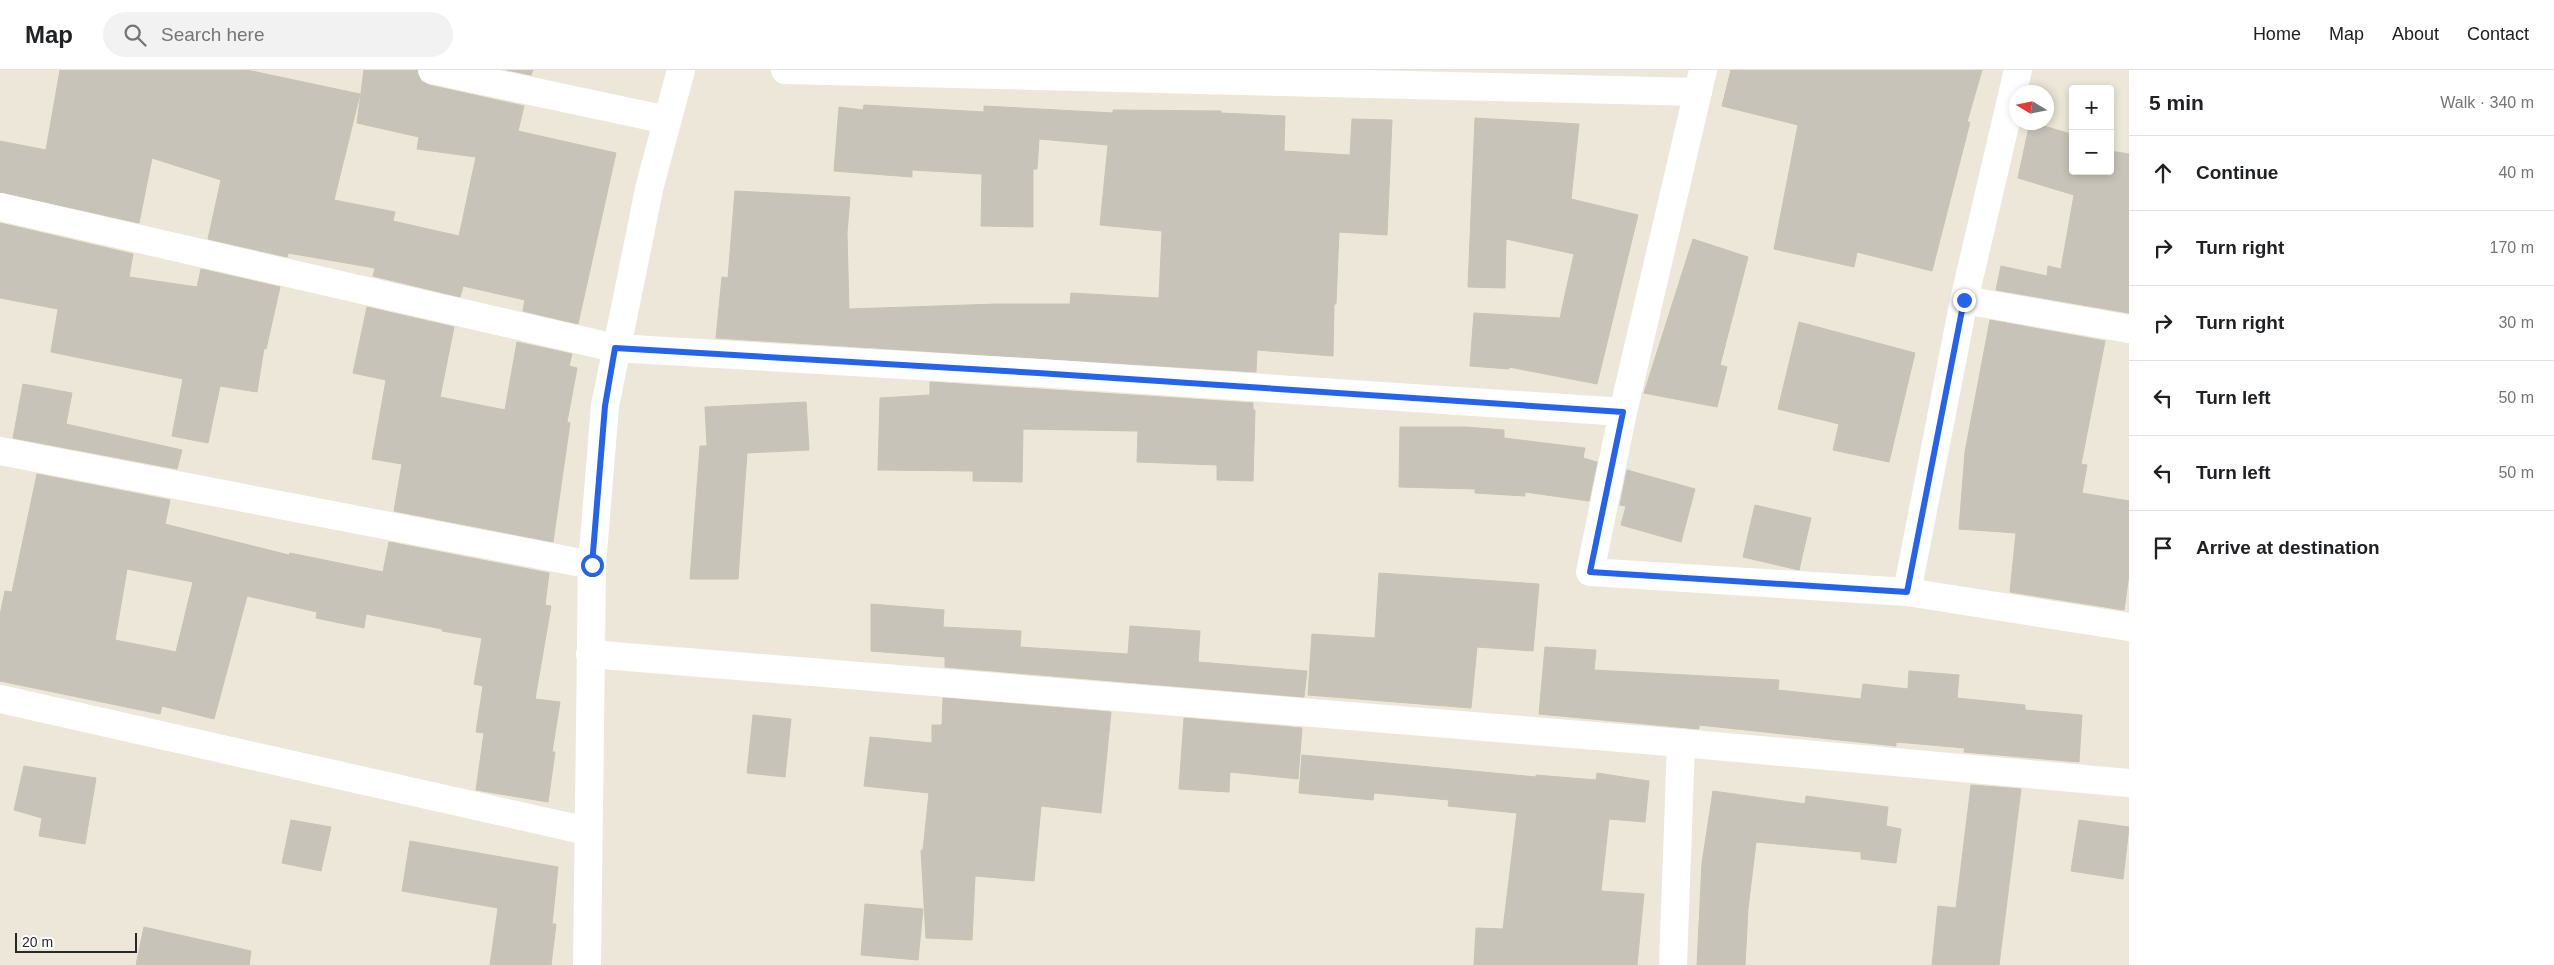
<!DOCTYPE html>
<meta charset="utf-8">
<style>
:root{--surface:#fff;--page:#f2f2f2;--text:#202124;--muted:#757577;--line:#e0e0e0}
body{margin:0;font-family:Helvetica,sans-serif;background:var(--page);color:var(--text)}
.controls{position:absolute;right:15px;top:15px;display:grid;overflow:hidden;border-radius:5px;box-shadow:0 2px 8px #0003}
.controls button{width:45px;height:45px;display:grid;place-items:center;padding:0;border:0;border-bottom:1px solid var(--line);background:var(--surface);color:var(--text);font:25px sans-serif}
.compass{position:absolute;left:2009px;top:15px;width:45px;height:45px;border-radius:50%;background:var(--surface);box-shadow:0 2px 8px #0003;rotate:280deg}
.scale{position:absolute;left:15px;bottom:12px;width:122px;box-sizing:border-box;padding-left:5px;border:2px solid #282828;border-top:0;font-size:14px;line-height:18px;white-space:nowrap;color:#282828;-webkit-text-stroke:4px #fff;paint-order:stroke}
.stop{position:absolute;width:15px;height:15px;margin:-11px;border:4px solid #2563eb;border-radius:50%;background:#fff}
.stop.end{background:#2563eb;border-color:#fff;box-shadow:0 1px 5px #0008}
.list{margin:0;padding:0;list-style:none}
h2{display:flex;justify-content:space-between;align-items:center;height:65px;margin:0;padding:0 20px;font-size:21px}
h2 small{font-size:16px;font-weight:400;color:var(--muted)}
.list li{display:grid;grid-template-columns:32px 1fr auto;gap:15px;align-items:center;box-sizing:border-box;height:75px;padding:0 20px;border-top:1px solid var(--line)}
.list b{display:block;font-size:19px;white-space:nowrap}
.list em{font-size:16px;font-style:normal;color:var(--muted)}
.icon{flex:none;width:28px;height:28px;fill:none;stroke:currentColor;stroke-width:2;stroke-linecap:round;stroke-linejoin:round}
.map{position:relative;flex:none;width:2129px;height:895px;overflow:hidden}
header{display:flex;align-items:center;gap:30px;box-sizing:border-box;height:70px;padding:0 25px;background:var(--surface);border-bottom:1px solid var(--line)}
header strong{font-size:24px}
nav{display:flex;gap:28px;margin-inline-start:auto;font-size:18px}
.search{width:350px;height:45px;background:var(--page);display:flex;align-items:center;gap:12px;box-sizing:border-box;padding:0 18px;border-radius:28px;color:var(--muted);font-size:19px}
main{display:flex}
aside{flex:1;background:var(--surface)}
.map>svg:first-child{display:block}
.building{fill:#c7c3b9;stroke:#c8c3b2;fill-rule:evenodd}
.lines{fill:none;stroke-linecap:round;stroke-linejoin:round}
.street{stroke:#fff;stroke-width:28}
.secondary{stroke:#fff;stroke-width:28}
.route{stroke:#2563eb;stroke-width:6}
</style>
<header>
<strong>Map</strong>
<div class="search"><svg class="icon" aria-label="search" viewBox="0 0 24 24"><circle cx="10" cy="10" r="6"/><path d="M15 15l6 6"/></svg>Search here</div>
<nav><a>Home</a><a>Map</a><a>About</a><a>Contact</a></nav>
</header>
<main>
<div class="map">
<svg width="2129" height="895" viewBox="0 0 2129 895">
<rect width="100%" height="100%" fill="#ece7d8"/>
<g class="building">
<polygon points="60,0 247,0 360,24 334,130 395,142 393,151 459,166 476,87 417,79 419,67 357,53 364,0 417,0 421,11 429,15 524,36 518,61 616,83 578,254 523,241 525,230 463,216 460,227 373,206 375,198 288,183 287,187 208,169 221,110 152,88 139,153 0,122 0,71 46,80"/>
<polygon points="507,0 533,0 531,5"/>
<polygon points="1731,0 1982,0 1967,52 1970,52 1932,201 1857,182 1854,197 1774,179 1798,55 1722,36"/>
<polygon points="864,35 984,42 984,36 1113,43 1113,40 1221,41 1221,43 1285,46 1284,81 1350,85 1352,49 1392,50 1387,165 1339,162 1336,234 1334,234 1333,286 1257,280 1256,302 716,268 722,207 728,208 735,121 850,127 847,163 849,239 997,234 1070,234 1071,223 1159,228 1162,161 1100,155 1108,75 1039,69 1037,99 1033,99 1033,157 981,156 982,104 912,100 912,107 834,101 839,37 863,40"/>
<polygon points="1475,48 1579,54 1571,129 1638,145 1597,314 1509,297 1509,299 1470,296 1474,243 1560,248 1574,184 1506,169 1505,218 1468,217"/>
<polygon points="2030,52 2071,64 2068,73 2073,74 2073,101 2110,101 2110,81 2129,84 2129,243 1996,220 2001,196 2047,206 2048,196 2061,199 2074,125 2018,108"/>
<polygon points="0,153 133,184 129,207 197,217 201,199 280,217 266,279 264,278 257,322 220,316 208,373 172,366 183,309 51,282 58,239 0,228"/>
<polygon points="1693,169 1748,187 1720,295 1727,297 1717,337 1644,323"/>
<polygon points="367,237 454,257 440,327 505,340 517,272 572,284 569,296 577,298 567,352 570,353 553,472 394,441 402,394 372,389 386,310 353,303"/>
<polygon points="1990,250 2105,271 2081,394 2087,395 2082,423 2129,431 2129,504 2124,540 2010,522 2016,463 1959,459 1965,382"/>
<polygon points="1799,252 1915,283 1889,392 1833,380 1839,354 1778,339"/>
<polygon points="930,312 1253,333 1253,340 1255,340 1253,411 1217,410 1217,395 1137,392 1138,361 1023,359 1022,412 973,411 973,401 878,400 880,328 930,325"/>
<polygon points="23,314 72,323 66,354 182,380 177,399 13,368"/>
<polygon points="806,332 809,380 747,383 738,509 690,509 700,376 707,376 705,337"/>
<polygon points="1400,357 1466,357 1504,360 1504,368 1585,378 1583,388 1597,392 1589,431 1525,422 1525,426 1475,423 1475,419 1399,417"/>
<polygon points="1627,400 1695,419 1681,472 1621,455 1626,436 1620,435"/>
<path d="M37,404L170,430L165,454L289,485L290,483L383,502L389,472L549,503L545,535L551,536L535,629L560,632L552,682H555L548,732L476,720L484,663L476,662L483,616L474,614L482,568L442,561V559L366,544L364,558L316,548L317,542L247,526L214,649L162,636L160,644L0,611V545L5,521L12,522ZM127,499L193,512L176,582L115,570Z"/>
<polygon points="1755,435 1811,448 1799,500 1743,487"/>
<polygon points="1379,503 1539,514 1533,581 1477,577 1471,638 1308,625 1312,564 1375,568"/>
<polygon points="871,534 944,540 943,557 1021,561 1020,577 1128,584 1130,556 1200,561 1198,592 1307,601 1304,627 945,597 945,587 871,581"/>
<polygon points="1545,577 1596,580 1594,600 1779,610 1778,620 1861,629 1863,614 1908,619 1909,601 1959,605 1957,628 2025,635 2025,640 2082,645 2079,692 1964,682 1965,678 1896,672 1896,676 1699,655 1699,659 1539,644"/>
<polygon points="943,628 1111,642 1101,743 1041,736 1034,811 975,806 972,870 926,868 921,780 923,780 929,723 864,716 870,667 932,673 932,655 942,655"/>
<polygon points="753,645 791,649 785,707 747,703"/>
<polygon points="1184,648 1302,658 1298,709 1230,702 1229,722 1179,719"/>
<polygon points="1302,685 1536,707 1536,705 1596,710 1597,703 1649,711 1645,752 1609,749 1601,821 1644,824 1637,895 1474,895 1476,858 1503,859 1517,743 1448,736 1449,730 1374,723 1373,730 1299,723"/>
<polygon points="24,696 96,708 85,774 39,766 42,748 14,740"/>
<polygon points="1971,715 2021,719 1999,895 1932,895 1938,836 1956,838"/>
<polygon points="1713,721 1805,734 1806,726 1888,737 1886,756 1901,759 1896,793 1861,789 1861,782 1756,772 1748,839 1745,895 1697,895 1702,793"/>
<polygon points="291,750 331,757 321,801 282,793"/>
<polygon points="2079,750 2129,757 2123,809 2071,801"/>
<polygon points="410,771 558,797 552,854 556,854 551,895 490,895 498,838 402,821"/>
<polygon points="865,834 923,839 918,890 861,885"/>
<polygon points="144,857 251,881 249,895 136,895"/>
</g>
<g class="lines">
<g class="street">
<polyline points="432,0 667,50"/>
<polyline points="785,0 1698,22"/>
<polyline points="1703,0 1623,342 1590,502 1907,522 2129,557"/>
<polyline points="0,137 615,278 1039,303 1623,342"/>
<polyline points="1964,230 2129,259"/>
<polyline points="0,381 592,495"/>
<polyline points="1907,522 1964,230 2018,0"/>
<polyline points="590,584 1681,673 1673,895"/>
<polyline points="0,629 587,761"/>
<polyline points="1681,673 2129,713"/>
</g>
<polyline class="secondary" points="587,895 592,495 605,336 650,115 681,0"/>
</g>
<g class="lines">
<polyline class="route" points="592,495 605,336 615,278 1038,303 1623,342 1590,502 1907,522 1964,230"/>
</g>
</svg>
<div class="controls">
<button>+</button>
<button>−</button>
</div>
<svg class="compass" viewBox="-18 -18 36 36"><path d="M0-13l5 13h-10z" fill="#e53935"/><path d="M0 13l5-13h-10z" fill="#757577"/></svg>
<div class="scale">20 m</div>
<div class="stop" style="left:592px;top:495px"></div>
<div class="stop end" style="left:1964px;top:230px"></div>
</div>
<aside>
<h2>5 min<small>Walk · 340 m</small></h2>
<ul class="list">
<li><svg class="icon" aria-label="ahead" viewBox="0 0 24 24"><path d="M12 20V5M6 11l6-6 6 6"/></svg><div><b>Continue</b></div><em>40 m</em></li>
<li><svg class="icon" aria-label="right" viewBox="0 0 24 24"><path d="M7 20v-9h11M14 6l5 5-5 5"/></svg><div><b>Turn right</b></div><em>170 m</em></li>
<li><svg class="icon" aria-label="right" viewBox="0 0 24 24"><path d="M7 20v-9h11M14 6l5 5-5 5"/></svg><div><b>Turn right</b></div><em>30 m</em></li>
<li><svg class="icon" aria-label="left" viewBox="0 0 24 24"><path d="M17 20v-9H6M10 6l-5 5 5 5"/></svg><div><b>Turn left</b></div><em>50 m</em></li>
<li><svg class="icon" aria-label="left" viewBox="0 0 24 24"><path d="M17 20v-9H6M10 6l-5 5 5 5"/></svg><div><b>Turn left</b></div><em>50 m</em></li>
<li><svg class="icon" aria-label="arrive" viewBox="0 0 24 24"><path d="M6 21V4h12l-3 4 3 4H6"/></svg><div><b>Arrive at destination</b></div></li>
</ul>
</aside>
</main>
